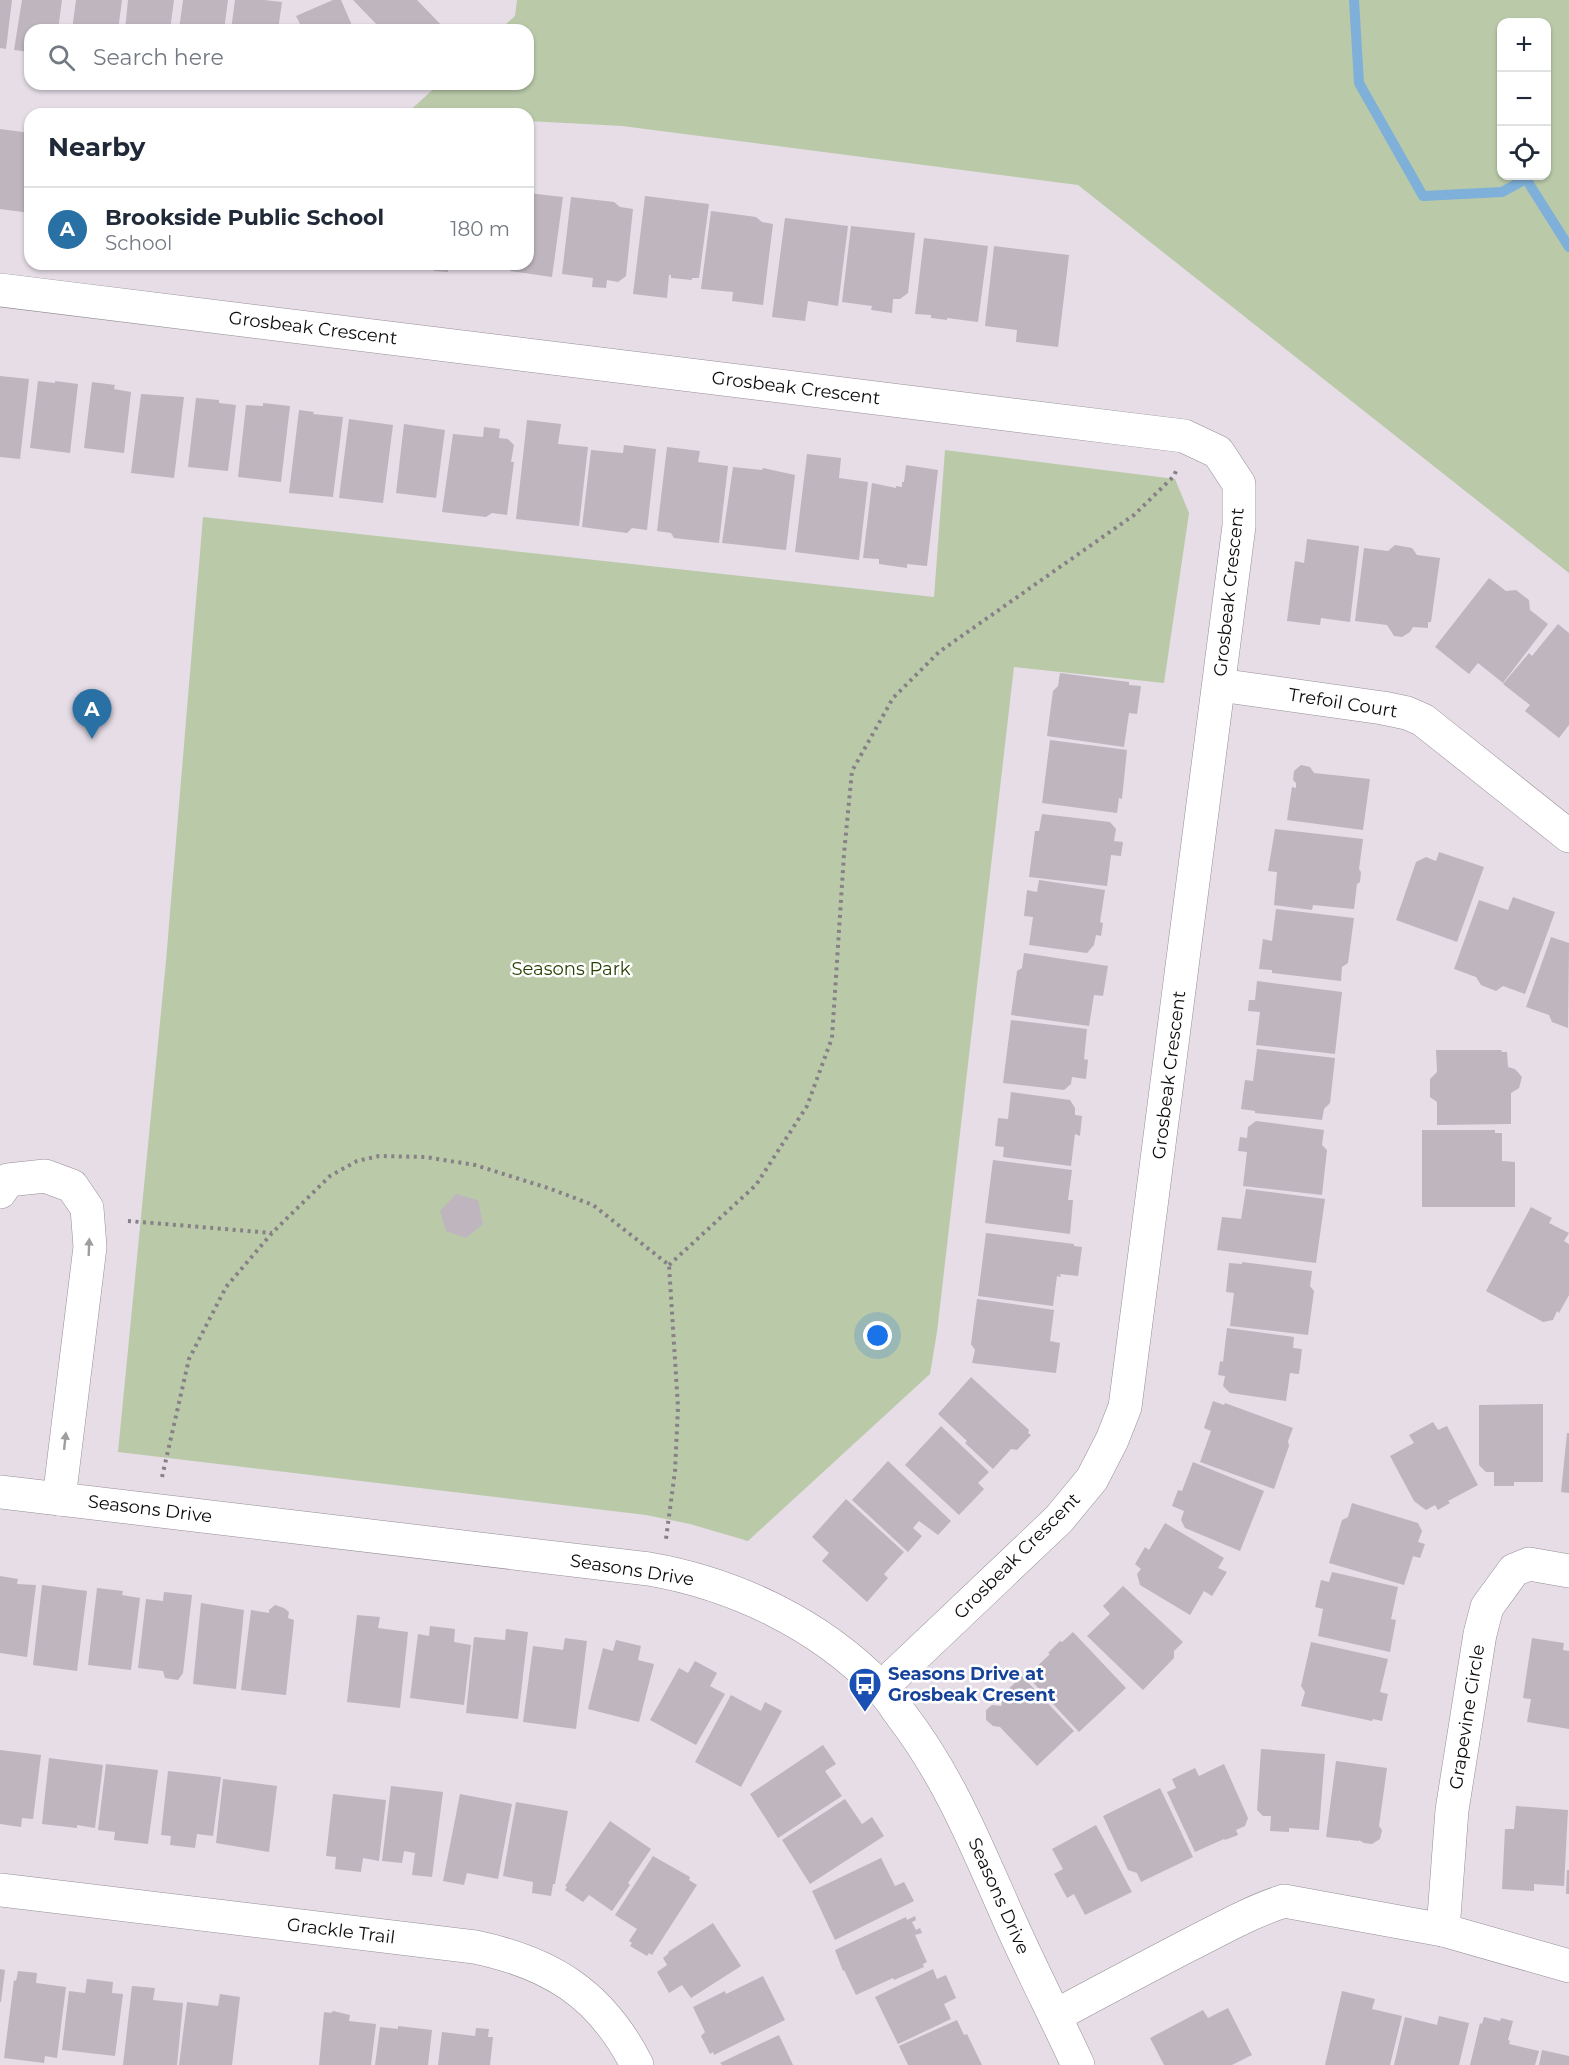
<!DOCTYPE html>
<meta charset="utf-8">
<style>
:root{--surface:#fff;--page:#f6f6f7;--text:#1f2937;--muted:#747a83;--line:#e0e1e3;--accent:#2971a5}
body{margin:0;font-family:Montserrat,sans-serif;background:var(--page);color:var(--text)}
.controls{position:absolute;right:18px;top:18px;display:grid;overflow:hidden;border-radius:12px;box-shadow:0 2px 4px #0004}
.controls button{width:54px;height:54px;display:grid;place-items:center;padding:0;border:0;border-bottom:2px solid var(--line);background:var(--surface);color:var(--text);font:30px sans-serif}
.you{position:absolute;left:878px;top:1336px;width:21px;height:21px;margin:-15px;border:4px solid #fff;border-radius:50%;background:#1a73e8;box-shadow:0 0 0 9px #1a73e833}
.badge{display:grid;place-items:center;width:39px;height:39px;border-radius:50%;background:var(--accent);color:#fff;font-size:20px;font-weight:700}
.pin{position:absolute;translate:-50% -50px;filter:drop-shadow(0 2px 3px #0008)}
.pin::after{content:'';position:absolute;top:32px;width:21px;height:18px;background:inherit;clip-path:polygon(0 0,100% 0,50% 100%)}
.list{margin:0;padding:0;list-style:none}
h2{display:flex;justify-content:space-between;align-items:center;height:78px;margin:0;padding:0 24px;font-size:26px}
h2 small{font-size:20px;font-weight:400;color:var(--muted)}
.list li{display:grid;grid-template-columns:39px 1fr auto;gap:18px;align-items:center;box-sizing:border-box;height:84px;padding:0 24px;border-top:2px solid var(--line)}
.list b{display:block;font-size:22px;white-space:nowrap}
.list p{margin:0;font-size:20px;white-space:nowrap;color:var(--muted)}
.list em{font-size:20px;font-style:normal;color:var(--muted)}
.icon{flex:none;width:33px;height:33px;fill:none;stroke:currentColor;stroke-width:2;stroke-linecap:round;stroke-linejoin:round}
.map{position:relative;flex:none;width:1569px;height:2065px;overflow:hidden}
.search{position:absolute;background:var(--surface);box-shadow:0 2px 4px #0004;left:24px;top:24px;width:510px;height:66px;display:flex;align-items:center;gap:15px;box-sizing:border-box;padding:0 21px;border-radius:18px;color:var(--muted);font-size:22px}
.panel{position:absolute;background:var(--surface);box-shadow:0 2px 4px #0004;left:24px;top:108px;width:510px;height:162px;border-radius:18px}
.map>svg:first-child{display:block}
.green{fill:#bacaa9;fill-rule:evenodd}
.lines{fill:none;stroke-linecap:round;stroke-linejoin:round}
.stream{stroke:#7eb0d9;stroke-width:10}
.building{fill:#beb5bf}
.minor-casing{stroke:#968e97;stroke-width:34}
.path{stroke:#878087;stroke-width:4;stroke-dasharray:3 4.5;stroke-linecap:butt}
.minor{stroke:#fff;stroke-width:33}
.oneway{fill:#9f9d9f}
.labels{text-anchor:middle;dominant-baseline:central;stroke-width:5;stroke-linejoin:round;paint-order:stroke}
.street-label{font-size:18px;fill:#0e0b0e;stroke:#fff}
.park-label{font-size:18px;fill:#2a4104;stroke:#fff}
.transit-label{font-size:18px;font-weight:bold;fill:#164399;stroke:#fff;text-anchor:start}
</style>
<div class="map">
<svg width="1569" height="2065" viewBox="0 0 1569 2065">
<rect width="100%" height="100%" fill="#e6dde7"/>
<g class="green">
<path d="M517,0H1569V573L1078,185L622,126L528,121V114H406L439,84H528V30H499L515,16ZM1502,22H1546V176H1502Z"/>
<polygon points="945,450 1175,479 1189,513 1164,683 1014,667 937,1332 930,1374 748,1541 690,1524 646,1515 118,1452 166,961 203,517 934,597"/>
</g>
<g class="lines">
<polyline class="stream" points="1354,0 1359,83 1423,196 1502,192 1526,179 1569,247"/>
</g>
<g class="building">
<polygon points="0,0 12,0 6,49 0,48"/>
<polygon points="22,0 62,0 58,30 30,30 30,52 14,50"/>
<polygon points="76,0 122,0 118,30 72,30"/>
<polygon points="128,0 174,0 170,30 125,30"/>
<polygon points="183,0 228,0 224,30 179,30"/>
<polygon points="235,0 264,0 282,2 278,30 231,30"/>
<polygon points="333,0 341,0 354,30 303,30 296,16"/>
<polygon points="353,0 417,0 446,30 382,30"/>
<polygon points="326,84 340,84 329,89"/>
<polygon points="0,129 30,133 30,213 0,209"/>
<polygon points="528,193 563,197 552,277 510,271 510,264 528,264"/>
<polygon points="645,196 709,204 699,278 692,278 692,280 671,278 671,275 669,275 667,298 633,294"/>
<polygon points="571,197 614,202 620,207 633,209 626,276 618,282 607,280 606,288 592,287 593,278 562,274"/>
<polygon points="711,211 756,217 762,222 773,224 763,305 732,301 733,292 701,289"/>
<polygon points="785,218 848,226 838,306 808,301 805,321 772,317"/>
<polygon points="851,226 915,233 908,293 900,299 893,299 892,313 871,310 872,306 842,302"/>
<polygon points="924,238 988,246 978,322 947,318 947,320 931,318 931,315 915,314"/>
<polygon points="994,246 1069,255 1058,347 1016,342 1017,330 985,326"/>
<polygon points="424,264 449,264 448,272 434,271 434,267 425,266"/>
<polygon points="464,264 501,264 501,270 464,266"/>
<polygon points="0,376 29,379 20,459 0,457"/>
<polygon points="38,381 55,383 55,381 78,384 70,453 30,448"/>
<polygon points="92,382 115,385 114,389 131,392 124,453 84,448"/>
<polygon points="141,394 184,397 174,478 131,473"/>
<polygon points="196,398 219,400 219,403 236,405 228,471 188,467"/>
<polygon points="263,403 290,406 281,482 238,477 246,405 263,406"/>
<polygon points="299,410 314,412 313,414 343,417 333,497 289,493"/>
<polygon points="349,419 393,425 383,503 339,498"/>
<polygon points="527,420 561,424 558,444 588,447 579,526 516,519"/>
<polygon points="404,424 445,430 436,498 396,493"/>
<polygon points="484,427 500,429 499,438 508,439 514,445 511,462 514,462 507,515 492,513 486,517 442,512 453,434 483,437"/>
<polygon points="624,445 656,449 647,530 632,528 627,533 582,527 591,450 623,453"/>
<polygon points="667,447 700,451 698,462 728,466 719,543 674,538 671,533 657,531"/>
<polygon points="807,454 841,458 839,478 868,482 859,560 795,552"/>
<polygon points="906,465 938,470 927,566 907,564 907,568 879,564 879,559 863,558 872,483 896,488 896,486 902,487 902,482 904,482"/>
<polygon points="733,467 762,470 763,468 795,475 786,550 722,543"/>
<polygon points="1307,539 1359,546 1350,622 1321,618 1320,625 1287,621 1295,561 1304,563"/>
<polygon points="1395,545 1412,548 1417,555 1440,558 1431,622 1428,622 1428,628 1413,627 1410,632 1402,637 1394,636 1387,625 1355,621 1364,548 1388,551"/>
<polygon points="1489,578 1506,591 1516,590 1529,600 1530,610 1548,624 1503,683 1478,663 1469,674 1435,647"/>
<polygon points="1558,624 1569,633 1569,725 1559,738 1525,711 1530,705 1503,684 1529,653 1532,656"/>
<polygon points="1060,673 1129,682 1129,685 1141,686 1137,714 1129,713 1124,747 1047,736 1053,691 1058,686"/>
<polygon points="1050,740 1127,750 1122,799 1119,798 1117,813 1042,803"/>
<polygon points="1301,765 1310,767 1314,773 1370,779 1363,830 1287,820 1292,787 1296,788 1296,783 1293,780 1294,771"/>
<polygon points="1042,814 1110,822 1116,829 1114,841 1123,842 1121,856 1111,855 1107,886 1029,877 1035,831 1039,831"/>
<polygon points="1275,829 1363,839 1359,869 1361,872 1360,882 1357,884 1354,909 1313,905 1312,910 1274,905 1277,872 1268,871"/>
<polygon points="1439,852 1484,867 1457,942 1396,920 1416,862 1426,857 1436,861"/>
<polygon points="1039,880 1105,890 1100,922 1103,923 1101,936 1096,935 1094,945 1087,953 1029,945 1033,917 1024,916 1027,890 1037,892"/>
<polygon points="1513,897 1555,912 1525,994 1503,986 1496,991 1481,985 1476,977 1454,969 1479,900 1508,910"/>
<polygon points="1276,909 1354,918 1348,963 1342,967 1341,981 1272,973 1272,970 1259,969 1263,939 1272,941"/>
<polygon points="1551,937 1569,943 1568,1028 1552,1022 1549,1015 1526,1007"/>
<polygon points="1024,953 1108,966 1103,996 1094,995 1089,1026 1011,1015 1017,971 1022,968"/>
<polygon points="1257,981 1342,992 1335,1054 1256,1045 1260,1012 1248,1011 1249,1000 1255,1000"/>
<polygon points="1011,1020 1087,1029 1084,1059 1088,1060 1086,1079 1072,1077 1071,1084 1064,1090 1003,1083"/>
<polygon points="1257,1049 1335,1058 1330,1103 1324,1109 1322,1120 1255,1113 1255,1111 1241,1109 1245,1080 1253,1081"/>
<polygon points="1436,1050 1501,1050 1502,1052 1507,1052 1508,1067 1515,1069 1522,1077 1519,1088 1511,1093 1511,1124 1437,1125 1437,1102 1430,1097 1430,1079 1437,1072"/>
<polygon points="1011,1092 1070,1100 1075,1108 1075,1115 1082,1116 1080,1136 1075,1134 1071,1166 1003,1157 1004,1147 995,1146 998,1118 1008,1119"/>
<polygon points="1256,1121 1324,1130 1322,1145 1327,1150 1322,1195 1243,1186 1247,1152 1238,1151 1240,1137 1247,1138 1248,1127"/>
<polygon points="1422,1130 1495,1130 1495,1133 1502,1133 1502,1161 1515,1162 1515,1207 1422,1207"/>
<polygon points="993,1160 1072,1170 1068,1200 1073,1200 1070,1234 985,1223"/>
<polygon points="1246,1189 1325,1199 1316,1263 1217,1250 1222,1217 1241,1219"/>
<polygon points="456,1194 478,1200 483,1224 466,1238 446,1231 440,1211"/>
<polygon points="1531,1207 1552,1218 1549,1223 1569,1233 1564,1241 1569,1244 1569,1295 1559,1313 1557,1311 1553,1320 1543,1322 1486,1291"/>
<polygon points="986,1233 1074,1244 1074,1246 1082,1247 1078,1276 1060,1274 1061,1277 1057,1276 1053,1306 978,1296"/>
<polygon points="1242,1262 1312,1271 1310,1286 1314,1291 1308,1335 1230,1326 1234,1293 1226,1292 1229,1263 1242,1264"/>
<polygon points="977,1299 1054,1310 1050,1341 1060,1343 1056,1373 972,1363 975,1350 971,1344"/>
<polygon points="1227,1328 1294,1337 1293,1348 1302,1349 1299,1374 1290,1373 1286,1401 1230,1393 1223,1386 1225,1376 1218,1375 1220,1361 1223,1362"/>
<polygon points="971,1377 1029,1430 1028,1433 1031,1435 1017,1450 1011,1449 993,1469 965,1443 967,1441 938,1414"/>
<polygon points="1213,1401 1224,1405 1225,1403 1293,1428 1288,1441 1289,1446 1274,1489 1200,1462 1211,1431 1204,1428"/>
<polygon points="1543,1404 1543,1482 1514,1482 1514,1486 1494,1486 1494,1472 1486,1472 1479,1465 1479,1405"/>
<polygon points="1433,1422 1438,1430 1447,1426 1478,1485 1448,1501 1450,1503 1438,1510 1435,1505 1426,1510 1414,1501 1390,1456 1414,1443 1409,1435"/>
<polygon points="941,1426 989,1472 978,1483 984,1489 959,1515 905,1465"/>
<polygon points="1567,1433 1569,1433 1569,1493 1561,1492"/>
<polygon points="888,1461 951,1521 938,1535 919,1521 913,1528 922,1536 908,1552 852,1500"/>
<polygon points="1193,1462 1264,1491 1240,1551 1185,1528 1181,1520 1184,1511 1172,1506 1178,1490 1182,1491"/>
<polygon points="846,1499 904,1552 884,1574 888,1578 867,1602 822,1561 829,1553 812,1537"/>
<polygon points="1352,1503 1418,1523 1422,1531 1418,1542 1425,1544 1420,1558 1413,1556 1404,1585 1329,1563 1342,1520 1348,1517"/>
<polygon points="1165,1523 1224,1558 1218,1568 1227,1572 1212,1596 1204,1591 1190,1615 1140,1585 1137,1574 1141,1569 1135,1564 1145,1547 1149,1550"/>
<polygon points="1332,1572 1398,1587 1391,1619 1396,1620 1390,1652 1318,1636 1323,1609 1315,1607 1321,1580 1329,1582"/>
<polygon points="0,1576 18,1579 17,1584 36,1585 27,1657 0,1653"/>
<polygon points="42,1585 87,1591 77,1671 33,1665"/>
<polygon points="1123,1586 1183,1642 1174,1651 1174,1658 1143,1690 1087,1636 1110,1614 1103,1606"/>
<polygon points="97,1588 123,1591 122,1595 140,1598 131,1670 88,1665"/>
<polygon points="164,1592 192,1595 183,1673 178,1680 165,1678 163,1671 138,1668 146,1599 163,1601"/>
<polygon points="201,1603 244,1610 236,1689 193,1684"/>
<polygon points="275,1605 284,1608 289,1612 288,1618 294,1620 286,1695 241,1690 251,1610 269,1613 269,1610"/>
<polygon points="357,1615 380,1617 378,1628 408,1632 400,1708 347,1702"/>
<polygon points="430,1626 455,1629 454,1642 471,1645 464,1705 410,1698 418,1634 429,1636"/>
<polygon points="506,1629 528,1632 518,1719 466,1713 474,1637 505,1640"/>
<polygon points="1073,1632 1126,1688 1079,1732 1027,1676 1050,1654 1048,1653 1060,1641 1062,1642"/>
<polygon points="565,1638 587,1641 576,1729 523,1722 533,1646 563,1650"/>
<polygon points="1532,1638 1564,1643 1563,1650 1569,1651 1569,1729 1527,1722 1531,1699 1523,1698"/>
<polygon points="616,1640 641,1646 638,1660 654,1664 639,1722 588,1709 603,1648 613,1651"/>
<polygon points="1311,1642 1388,1659 1380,1692 1388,1694 1382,1721 1373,1719 1372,1721 1301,1706 1305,1692 1301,1686"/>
<polygon points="695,1661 717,1673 710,1686 725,1694 696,1745 650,1720 679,1668 688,1673"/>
<polygon points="1022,1676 1074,1731 1037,1766 1000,1727 993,1726 986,1720 986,1710 992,1705 1001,1706 1002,1704 998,1699"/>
<polygon points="731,1695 761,1711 765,1702 782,1711 741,1787 695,1762"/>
<polygon points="823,1745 836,1764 825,1771 842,1796 778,1838 750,1794"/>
<polygon points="1261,1749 1325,1754 1319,1830 1289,1828 1289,1832 1270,1831 1271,1816 1263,1816 1257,1810"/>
<polygon points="0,1750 41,1755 33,1819 22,1818 21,1827 0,1824"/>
<polygon points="49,1758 103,1765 95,1828 77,1825 77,1828 42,1824"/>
<polygon points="1336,1761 1387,1768 1379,1826 1382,1830 1380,1839 1372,1844 1364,1843 1359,1840 1359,1841 1326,1837"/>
<polygon points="106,1764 158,1770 148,1844 114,1840 115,1832 98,1830"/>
<polygon points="1224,1764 1248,1818 1245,1826 1236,1830 1238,1835 1225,1840 1224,1839 1195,1852 1167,1792 1176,1788 1172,1779 1195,1768 1199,1776"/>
<polygon points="168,1771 221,1777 213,1836 197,1834 195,1848 170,1845 171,1836 161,1835"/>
<polygon points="223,1779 277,1786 269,1852 216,1843"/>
<polygon points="391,1786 443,1792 432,1877 412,1875 415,1853 404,1851 402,1863 382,1861"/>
<polygon points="1160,1788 1193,1857 1141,1882 1137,1873 1128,1870 1103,1816"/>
<polygon points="333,1794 386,1800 379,1861 363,1858 361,1872 335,1869 336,1857 326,1856"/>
<polygon points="460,1794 512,1804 498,1879 467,1873 464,1885 443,1881"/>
<polygon points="845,1799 862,1824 872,1817 884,1836 810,1884 782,1840"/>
<polygon points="516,1802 568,1811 555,1884 553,1884 551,1896 532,1893 533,1882 503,1876"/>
<polygon points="1516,1806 1568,1810 1564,1886 1534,1884 1534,1891 1502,1889 1505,1829 1514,1829"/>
<polygon points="610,1821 651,1849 628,1883 630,1885 612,1911 589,1895 583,1902 565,1890 567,1887 565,1886"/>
<polygon points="1096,1825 1132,1892 1085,1915 1074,1894 1067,1898 1054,1874 1063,1869 1052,1849"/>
<polygon points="653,1856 690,1877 689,1880 697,1885 652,1955 649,1953 647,1956 630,1946 632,1943 629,1941 637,1929 615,1915"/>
<polygon points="881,1858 895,1886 904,1882 914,1901 835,1940 812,1891"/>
<polygon points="1567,1870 1569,1870 1569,1894 1566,1894"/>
<polygon points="915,1916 916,1920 912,1922 916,1930 920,1928 922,1933 915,1935 927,1962 923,1964 924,1967 894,1980 893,1978 856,1995 844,1970 843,1971 835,1950 906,1917 907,1920"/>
<polygon points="713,1923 741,1966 691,1998 682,1985 669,1993 657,1972 667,1965 663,1958 669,1953 668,1952"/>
<polygon points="0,1969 5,1970 1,2002 0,2002"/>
<polygon points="933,1969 937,1979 946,1975 956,1998 944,2004 951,2019 898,2044 875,1997"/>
<polygon points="18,1971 37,1973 36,1983 66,1987 57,2058 45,2056 44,2063 4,2058 14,1980 16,1981"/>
<polygon points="763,1976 785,2020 714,2055 713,2052 710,2054 701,2036 705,2032 693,2007 725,1991 726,1994"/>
<polygon points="87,1979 113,1982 112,1993 123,1994 115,2056 62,2050 69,1991 85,1993"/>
<polygon points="132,1986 155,1988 153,2000 183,2003 177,2065 123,2065"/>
<polygon points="1342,1991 1375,1999 1372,2009 1402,2016 1390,2065 1325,2065"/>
<polygon points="220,1994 240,1997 232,2065 179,2065 187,2002 218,2006"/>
<polygon points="1228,2008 1252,2055 1232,2065 1164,2065 1150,2038 1203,2010 1208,2018"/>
<polygon points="333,2011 350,2015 349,2021 376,2024 371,2065 319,2065 324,2012 331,2013"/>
<polygon points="1439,2016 1469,2023 1459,2065 1394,2065 1405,2017 1437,2025"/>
<polygon points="1484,2017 1500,2021 1501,2018 1513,2021 1508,2040 1510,2041 1509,2044 1539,2051 1535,2065 1470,2065 1480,2023 1482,2024"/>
<polygon points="957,2020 964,2035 967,2034 982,2065 908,2065 899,2046"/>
<polygon points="398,2026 432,2030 428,2065 375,2065 380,2027 398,2029"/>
<polygon points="476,2028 489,2029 488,2037 493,2037 490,2065 438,2065 442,2032 475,2036"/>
<polygon points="779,2035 793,2065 722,2065 720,2063"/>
<polygon points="1542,2050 1569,2056 1569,2065 1539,2065"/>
</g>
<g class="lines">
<g class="minor-casing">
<g id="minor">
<polyline points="0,290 1184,436 1218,452 1239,484 1239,526 1125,1407 1112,1440 1092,1479 1059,1519 881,1688"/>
<polyline points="1219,685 1383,708 1407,713 1423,720 1569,836"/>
<polyline points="0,1192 8,1180 45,1176 72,1186 87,1208 90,1247 59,1499"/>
<path d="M0,1492L649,1569C735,1584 819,1624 880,1687C889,1696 895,1707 902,1716C949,1777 977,1847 1008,1917C1030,1967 1055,2015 1078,2065"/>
<path d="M0,1890L475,1947C551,1963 601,1994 637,2065"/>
<polyline points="1443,1930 1452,1810 1480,1634 1487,1607 1514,1570 1529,1564 1569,1571"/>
<path d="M1055,2016C1099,1992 1143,1969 1187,1946C1219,1930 1250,1912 1284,1901L1443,1930L1569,1966"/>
</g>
</g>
<g class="path">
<polyline points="128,1221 272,1233"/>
<polyline points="669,1265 756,1185 807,1106 832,1038 844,854 852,771 893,698 939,652 1134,515 1174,476 1176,471"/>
<polyline points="162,1477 189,1359 226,1287 272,1233 330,1176 357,1161 379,1156 425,1157 475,1165 551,1189 593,1205 669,1265 678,1407 675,1471 666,1539"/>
</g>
<use href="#minor" class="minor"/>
</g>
<defs><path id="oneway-solid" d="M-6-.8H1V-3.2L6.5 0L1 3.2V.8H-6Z" transform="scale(1.5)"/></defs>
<g class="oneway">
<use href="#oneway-solid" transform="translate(89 1247) rotate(-88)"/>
<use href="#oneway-solid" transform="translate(65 1441) rotate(-84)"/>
</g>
<defs>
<g id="bus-pin" transform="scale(1.725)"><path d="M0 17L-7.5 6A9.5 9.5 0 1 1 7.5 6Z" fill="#1a4fb4" stroke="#fff"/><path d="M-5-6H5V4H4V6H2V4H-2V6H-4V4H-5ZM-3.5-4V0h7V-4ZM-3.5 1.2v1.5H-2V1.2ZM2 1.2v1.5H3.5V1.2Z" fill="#fff"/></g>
</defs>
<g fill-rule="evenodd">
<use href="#bus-pin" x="865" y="1684"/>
</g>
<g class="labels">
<g class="street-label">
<text transform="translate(313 328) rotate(7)">Grosbeak Crescent</text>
<text transform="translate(796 388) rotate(7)">Grosbeak Crescent</text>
<text transform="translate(1229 592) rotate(-84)">Grosbeak Crescent</text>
<text transform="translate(1343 703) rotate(9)">Trefoil Court</text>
<text transform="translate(1169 1075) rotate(-83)">Grosbeak Crescent</text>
<text transform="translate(150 1509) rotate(7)">Seasons Drive</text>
<text transform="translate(1017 1556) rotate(-45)">Grosbeak Crescent</text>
<text transform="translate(632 1570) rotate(9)">Seasons Drive</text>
<text transform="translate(1467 1717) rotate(-81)">Grapevine Circle</text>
<text transform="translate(999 1896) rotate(66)">Seasons Drive</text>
<text transform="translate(341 1931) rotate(7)">Grackle Trail</text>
</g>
<g class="park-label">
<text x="571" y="969">Seasons Park</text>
</g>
<g class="transit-label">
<text x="888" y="1674">Seasons Drive at<tspan x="888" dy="21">Grosbeak Cresent</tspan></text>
</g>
</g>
</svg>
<div class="controls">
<button>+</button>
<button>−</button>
<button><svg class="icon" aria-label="locate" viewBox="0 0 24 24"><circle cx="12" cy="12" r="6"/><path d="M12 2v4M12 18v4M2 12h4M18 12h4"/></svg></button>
</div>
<div class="you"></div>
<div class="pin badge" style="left:92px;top:739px">A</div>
<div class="search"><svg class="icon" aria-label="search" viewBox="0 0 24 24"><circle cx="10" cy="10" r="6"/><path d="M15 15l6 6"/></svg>Search here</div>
<section class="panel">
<h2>Nearby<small></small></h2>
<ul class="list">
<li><span class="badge">A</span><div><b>Brookside Public School</b><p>School</p></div><em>180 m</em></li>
</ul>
</section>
</div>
